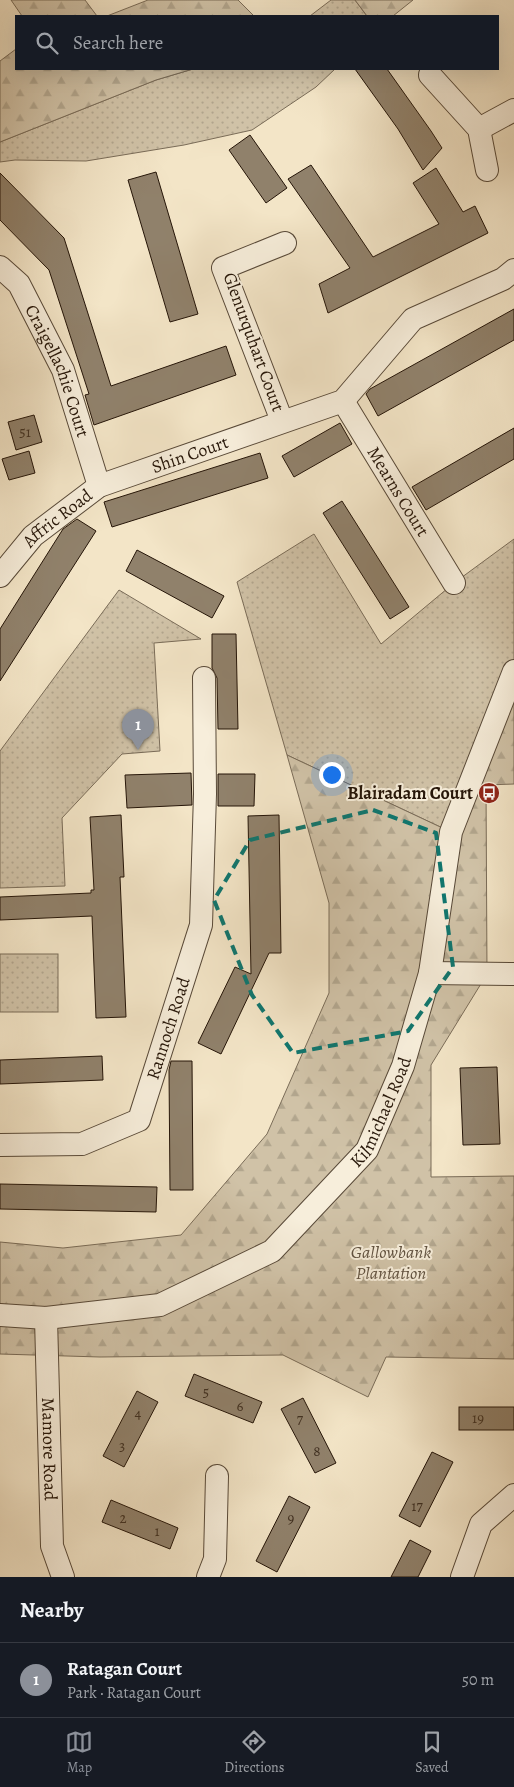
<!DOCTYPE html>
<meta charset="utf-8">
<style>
:root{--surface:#171b24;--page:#242831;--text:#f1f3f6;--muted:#9ea1a6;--line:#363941;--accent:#8c9099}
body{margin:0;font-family:Alegreya,serif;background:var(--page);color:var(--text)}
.you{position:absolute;left:331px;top:774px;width:18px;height:18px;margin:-12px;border:4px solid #fff;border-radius:50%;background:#1a73e8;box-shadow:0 0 0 8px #1a73e833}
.badge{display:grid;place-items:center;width:32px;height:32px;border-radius:50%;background:var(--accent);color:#fff;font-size:16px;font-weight:700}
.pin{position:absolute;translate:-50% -41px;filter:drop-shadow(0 1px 2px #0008)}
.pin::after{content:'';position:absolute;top:26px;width:18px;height:15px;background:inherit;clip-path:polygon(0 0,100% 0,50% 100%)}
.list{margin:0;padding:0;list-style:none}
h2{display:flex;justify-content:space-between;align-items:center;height:65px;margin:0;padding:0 20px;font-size:21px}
h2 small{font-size:16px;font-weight:400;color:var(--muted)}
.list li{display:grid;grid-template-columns:32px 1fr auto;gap:15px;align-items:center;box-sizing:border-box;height:75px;padding:0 20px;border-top:1px solid var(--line)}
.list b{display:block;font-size:19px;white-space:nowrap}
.list p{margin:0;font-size:16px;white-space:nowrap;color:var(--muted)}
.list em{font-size:16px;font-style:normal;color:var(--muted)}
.icon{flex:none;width:28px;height:28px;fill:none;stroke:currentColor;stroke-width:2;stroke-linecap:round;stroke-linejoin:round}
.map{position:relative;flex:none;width:514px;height:1577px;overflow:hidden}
.search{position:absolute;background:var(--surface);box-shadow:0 5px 20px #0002;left:15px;right:15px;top:15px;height:55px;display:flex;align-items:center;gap:12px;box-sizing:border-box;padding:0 18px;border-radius:0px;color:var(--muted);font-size:19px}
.sheet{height:140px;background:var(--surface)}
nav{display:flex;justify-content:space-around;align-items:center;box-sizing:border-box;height:70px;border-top:1px solid var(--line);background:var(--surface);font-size:14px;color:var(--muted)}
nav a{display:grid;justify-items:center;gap:2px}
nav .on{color:var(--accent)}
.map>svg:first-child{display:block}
.grass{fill:url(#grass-dots);stroke:#7a6c58}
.forest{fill:url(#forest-firs);stroke:#7a6c58}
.building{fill:#90816b;stroke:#251508}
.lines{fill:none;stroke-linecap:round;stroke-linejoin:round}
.street-casing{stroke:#584938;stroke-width:24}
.street{stroke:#f7eedb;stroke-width:22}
.marked{fill:none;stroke:#0f766e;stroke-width:4;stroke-dasharray:10 6;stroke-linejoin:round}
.labels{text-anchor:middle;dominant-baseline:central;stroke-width:4;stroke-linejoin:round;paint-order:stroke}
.number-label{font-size:15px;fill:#403021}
.street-label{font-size:18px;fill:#251508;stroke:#f7eedb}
.poi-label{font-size:18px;font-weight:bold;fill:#251508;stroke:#f7eedb;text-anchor:end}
.park-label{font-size:18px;font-style:italic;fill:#615240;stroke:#f7eedb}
</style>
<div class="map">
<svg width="514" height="1577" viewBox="0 0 514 1577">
<defs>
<pattern id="grass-dots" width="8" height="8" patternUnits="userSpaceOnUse" patternTransform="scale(1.25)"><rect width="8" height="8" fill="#d0c2a7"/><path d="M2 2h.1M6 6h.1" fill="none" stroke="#b2a68e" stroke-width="1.8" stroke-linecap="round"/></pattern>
<pattern id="forest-firs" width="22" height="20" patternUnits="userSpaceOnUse" patternTransform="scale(1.25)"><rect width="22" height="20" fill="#d0c2a7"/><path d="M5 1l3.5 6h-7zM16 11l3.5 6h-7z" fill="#b2a68e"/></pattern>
</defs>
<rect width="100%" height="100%" fill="#f3e5c7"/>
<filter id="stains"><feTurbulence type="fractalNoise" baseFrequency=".004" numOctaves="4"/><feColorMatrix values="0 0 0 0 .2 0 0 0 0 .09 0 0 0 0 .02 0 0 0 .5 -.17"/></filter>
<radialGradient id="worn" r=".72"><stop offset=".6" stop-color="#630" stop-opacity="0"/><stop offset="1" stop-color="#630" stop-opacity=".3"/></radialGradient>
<g class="grass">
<polygon points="331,0 355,0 367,16 310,16"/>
<polygon points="193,69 335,69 316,87 252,130 184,145 86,161 15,160 0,162 0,142 156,80"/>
<polygon points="314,534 381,644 454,583 514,539 514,671 451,832 287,755 237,582"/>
<polygon points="119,590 201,639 154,643 160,751 122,754 62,818 65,886 0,888 0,751"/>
<rect x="0" y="954" width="58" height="58"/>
</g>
<g class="forest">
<polygon points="11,0 85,0 97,16 22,16"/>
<polygon points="148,0 238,0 254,16 107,16"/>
<polygon points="355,0 413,0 393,16 367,16"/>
<polygon points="16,49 16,69 193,69 156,80 0,142 0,61"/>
<polygon points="514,671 514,784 486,785 487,974 431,1065 431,1177 514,1176 514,1359 386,1357 368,1397 283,1355 100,1357 0,1354 0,1242 63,1248 181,1235 267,1134 329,993 329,903 287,755 451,832"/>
</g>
<g class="building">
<polygon points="355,69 387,69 431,131 442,148 423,170 398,129"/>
<polygon points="250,135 287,188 266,203 229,150"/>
<polygon points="311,165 373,257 439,224 413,183 436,168 463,212 475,206 488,233 328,313 319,284 350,268 288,179"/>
<polygon points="156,172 198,314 170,322 128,180"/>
<polygon points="0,173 64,238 111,386 226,346 236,375 94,425 85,395 89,394 49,270 0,220"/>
<polygon points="514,309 514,340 378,416 366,394 370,389"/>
<polygon points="34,415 42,442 16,450 8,422"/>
<polygon points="340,423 352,444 294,477 282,456"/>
<polygon points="514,428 514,459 426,510 412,487"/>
<polygon points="29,451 35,473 9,480 2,459"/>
<polygon points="260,453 268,478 112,527 104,502"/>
<polygon points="342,501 409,607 390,619 323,513"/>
<polygon points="77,519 96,531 0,681 0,629 63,529"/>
<polygon points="137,550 224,596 212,618 126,571"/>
<polygon points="212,634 236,634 238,729 218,729 217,678 212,668"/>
<polygon points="191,773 192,805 127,808 125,775"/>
<polygon points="218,774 255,774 254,806 218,806"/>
<polygon points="121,815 124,877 120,877 126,1017 96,1018 92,916 0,920 0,897 91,893 91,890 94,890 90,817"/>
<polygon points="279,815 281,953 269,953 221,1054 198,1043 235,967 251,974 248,816"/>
<polygon points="102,1056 103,1080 0,1084 0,1060"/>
<polygon points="171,1061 192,1061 193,1190 170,1190 169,1070"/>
<polygon points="497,1067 500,1144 463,1145 460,1068"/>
<polygon points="0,1184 157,1187 156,1212 0,1209"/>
<polygon points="194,1374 262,1402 253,1423 185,1396"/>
<polygon points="137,1391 158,1402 124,1467 103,1456"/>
<polygon points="303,1398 336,1463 315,1473 281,1409"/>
<rect x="459" y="1407" width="55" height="23"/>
<polygon points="432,1452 453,1462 420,1527 399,1516"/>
<polygon points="289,1496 310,1507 277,1572 256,1561"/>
<polygon points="111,1500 178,1528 170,1549 102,1522"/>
<polygon points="410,1540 431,1551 418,1577 391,1577"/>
</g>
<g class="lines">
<g class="street-casing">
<g id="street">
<polyline points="430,75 479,129 487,170"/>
<polyline points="479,129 514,110"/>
<path id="s1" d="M0,267L19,284L63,370L99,486"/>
<path id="s2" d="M343,401L454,583"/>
<polyline points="282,421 223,268 285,243"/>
<path id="s3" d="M0,576L33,536L99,486L343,401L413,319L503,279L514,270"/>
<polyline points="430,973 514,974"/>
<path id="s4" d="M0,1145L82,1144L139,1120L201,925L205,794L204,678"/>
<path id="s5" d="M0,1315L46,1318L160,1305L272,1251L367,1150L403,1066L430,973L451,832L514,671"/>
<path id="s6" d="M46,1318L52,1546L63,1577"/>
<polyline points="208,1577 215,1559 217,1476"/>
<polyline points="462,1577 481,1524 514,1495"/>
</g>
</g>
<use href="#street" class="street"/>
</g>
<path class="marked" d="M373,810L436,833L453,967L408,1031L293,1053L252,995L214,900L250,840Z"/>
<defs>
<g id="bus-disc" transform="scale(1.125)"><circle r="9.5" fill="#8f2418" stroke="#f7eedb"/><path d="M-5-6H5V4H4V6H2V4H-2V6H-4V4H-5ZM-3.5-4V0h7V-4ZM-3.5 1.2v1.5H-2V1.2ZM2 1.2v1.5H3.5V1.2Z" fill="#fff"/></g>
</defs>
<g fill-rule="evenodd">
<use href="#bus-disc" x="489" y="793"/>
</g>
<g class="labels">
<g class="number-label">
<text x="25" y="432">51</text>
<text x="206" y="1392">5</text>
<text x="240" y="1406">6</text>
<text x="138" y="1413">4</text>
<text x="478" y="1418">19</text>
<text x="300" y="1419">7</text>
<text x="122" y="1446">3</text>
<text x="317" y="1451">8</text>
<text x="417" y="1506">17</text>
<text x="123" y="1518">2</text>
<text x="291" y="1518">9</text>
<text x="157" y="1531">1</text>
</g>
<g class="street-label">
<text transform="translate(254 342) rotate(70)">Glenurquhart Court</text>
<text stroke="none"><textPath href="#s1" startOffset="121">Craigellachie Court</textPath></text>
<text stroke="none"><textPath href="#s3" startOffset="231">Shin Court</textPath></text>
<text stroke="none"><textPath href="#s2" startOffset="106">Mearns Court</textPath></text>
<text stroke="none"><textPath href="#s3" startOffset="82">Affric Road</textPath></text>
<text stroke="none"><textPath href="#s4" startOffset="240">Rannoch Road</textPath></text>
<text stroke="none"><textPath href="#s5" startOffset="464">Kilmichael Road</textPath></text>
<text stroke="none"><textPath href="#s6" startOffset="131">Mamore Road</textPath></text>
</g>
<g class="poi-label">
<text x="473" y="793">Blairadam Court</text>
</g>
<g class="park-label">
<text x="391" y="1252">Gallowbank<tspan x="391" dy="21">Plantation</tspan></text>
</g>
</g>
<rect width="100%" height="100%" filter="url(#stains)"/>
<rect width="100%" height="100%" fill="url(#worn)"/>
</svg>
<div class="you"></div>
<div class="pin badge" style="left:138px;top:750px">1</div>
<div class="search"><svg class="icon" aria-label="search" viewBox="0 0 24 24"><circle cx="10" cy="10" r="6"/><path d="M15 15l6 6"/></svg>Search here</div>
</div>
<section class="sheet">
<h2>Nearby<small></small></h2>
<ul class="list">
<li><span class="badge">1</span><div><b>Ratagan Court</b><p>Park · Ratagan Court</p></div><em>50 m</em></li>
</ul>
</section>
<nav>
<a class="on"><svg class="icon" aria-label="map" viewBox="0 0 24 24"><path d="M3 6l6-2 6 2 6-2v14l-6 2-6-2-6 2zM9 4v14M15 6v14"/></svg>Map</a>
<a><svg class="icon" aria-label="directions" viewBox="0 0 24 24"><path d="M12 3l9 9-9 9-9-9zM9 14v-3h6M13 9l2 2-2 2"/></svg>Directions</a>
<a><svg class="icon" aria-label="saved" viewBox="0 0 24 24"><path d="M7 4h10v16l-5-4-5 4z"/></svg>Saved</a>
</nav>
